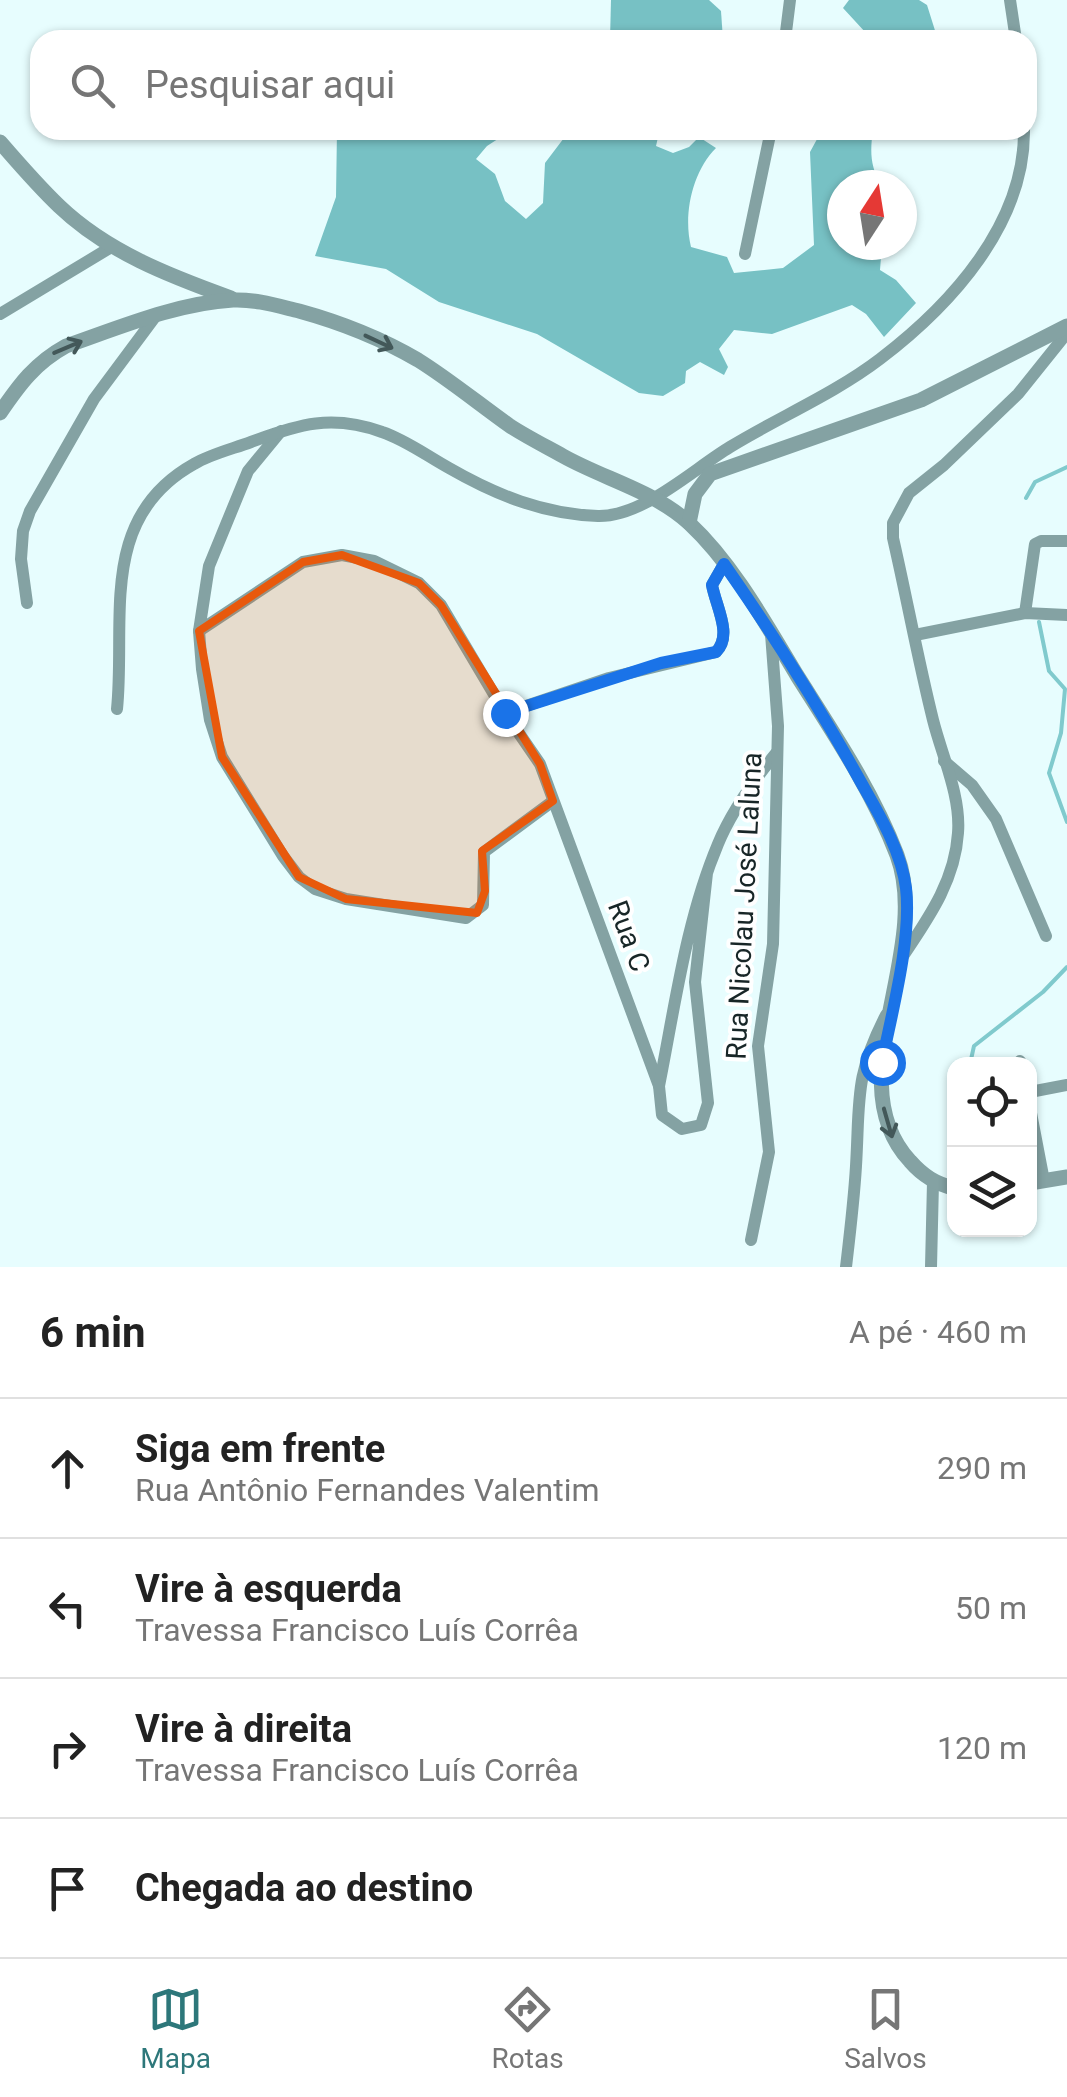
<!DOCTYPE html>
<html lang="pt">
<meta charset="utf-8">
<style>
:root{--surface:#fff;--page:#f2f2f2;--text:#222;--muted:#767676;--line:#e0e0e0;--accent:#2d777a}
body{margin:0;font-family:Roboto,sans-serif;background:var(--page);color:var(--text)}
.controls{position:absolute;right:30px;bottom:30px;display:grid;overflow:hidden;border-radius:20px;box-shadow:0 2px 8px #0004}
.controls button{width:90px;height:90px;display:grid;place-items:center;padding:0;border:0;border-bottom:2px solid var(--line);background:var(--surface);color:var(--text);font:50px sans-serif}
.compass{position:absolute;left:827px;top:170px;width:90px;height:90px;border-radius:50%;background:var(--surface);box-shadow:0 2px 8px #0004;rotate:12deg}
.stop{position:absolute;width:30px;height:30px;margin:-22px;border:8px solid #1a73e8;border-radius:50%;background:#fff}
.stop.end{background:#1a73e8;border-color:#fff;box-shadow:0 2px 10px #0008}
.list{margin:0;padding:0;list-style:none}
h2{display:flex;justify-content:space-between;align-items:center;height:130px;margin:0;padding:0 40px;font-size:42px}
h2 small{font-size:32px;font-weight:400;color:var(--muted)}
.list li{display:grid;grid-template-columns:65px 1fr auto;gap:30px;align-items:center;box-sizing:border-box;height:140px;padding:0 40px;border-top:2px solid var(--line)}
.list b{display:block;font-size:38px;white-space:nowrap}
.list p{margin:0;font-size:32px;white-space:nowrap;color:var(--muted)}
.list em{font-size:32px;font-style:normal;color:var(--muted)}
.icon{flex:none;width:55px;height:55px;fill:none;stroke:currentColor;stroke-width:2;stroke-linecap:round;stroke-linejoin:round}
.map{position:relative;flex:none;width:1067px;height:1267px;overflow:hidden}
.search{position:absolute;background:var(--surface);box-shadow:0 2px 8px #0004;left:30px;right:30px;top:30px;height:110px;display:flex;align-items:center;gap:25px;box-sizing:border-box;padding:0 35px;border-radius:30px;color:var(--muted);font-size:38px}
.sheet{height:690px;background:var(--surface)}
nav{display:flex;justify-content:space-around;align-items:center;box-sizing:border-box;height:140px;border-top:2px solid var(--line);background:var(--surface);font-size:28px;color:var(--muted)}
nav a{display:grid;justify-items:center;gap:5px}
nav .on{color:var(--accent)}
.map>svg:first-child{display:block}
.forest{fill:#77c1c4}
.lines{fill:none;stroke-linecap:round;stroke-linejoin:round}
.stream{stroke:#80cacd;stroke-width:4}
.minor{stroke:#84a2a3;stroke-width:12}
.tertiary{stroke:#84a2a3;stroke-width:15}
.oneway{stroke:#435859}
.route{stroke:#1a73e8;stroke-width:12}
.marked{fill:#e8590c;fill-opacity:0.2;stroke:#e8590c;stroke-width:8;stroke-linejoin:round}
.labels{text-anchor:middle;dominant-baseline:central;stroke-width:8;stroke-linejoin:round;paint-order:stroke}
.street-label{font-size:28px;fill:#182627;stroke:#fff}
</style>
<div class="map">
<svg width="1067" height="1267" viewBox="0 0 1067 1267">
<rect width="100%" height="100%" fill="#e7fdfe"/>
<g class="forest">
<polygon points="611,0 709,0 721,11 723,40 610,40"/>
<polygon points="849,0 919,0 927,5 938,40 858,40 866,33 843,8"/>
<path d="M337,130H503L504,135L487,146L476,159L495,174L505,201L526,219L543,203L545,163L570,130H674L659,133L656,146L673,153L689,147L699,137L716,148C692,172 683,215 691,247L727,257L734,273L783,268L814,245L810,152L822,130H873C870,151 870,166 881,185H842V245H882L880,270L896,280L916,303L884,337L866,314L852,305L772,334L734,330L719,349L728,367L724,375L700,362L686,371L685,383L663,396L639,393L537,334L439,302L386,269L315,256L336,197Z"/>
</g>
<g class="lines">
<g class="stream">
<polyline points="1026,498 1035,482 1067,467"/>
<polyline points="1039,622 1049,671 1065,689 1061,733 1049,773 1067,822"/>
<polyline points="970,1064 974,1046 1043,992 1067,967"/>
</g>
<g class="minor">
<polyline points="1010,0 1016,40"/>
<polyline points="785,40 790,0"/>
<polyline points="745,254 771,130"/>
<polyline points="0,314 113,246"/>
<polyline points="281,431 248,471 209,566 199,631 202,669 210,720 222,757 283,856 299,877 315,889 346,899 466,918 483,905 484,852 553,801"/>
<polyline points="27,603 21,559 23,531 30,511 94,399 155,317"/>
<polyline points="1025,613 1035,544 1041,541 1067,541"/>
<polyline points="199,631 303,562 342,555 374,561 419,583 441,605 505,713 540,764 659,1086"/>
<polyline points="915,635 1025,613 1067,615"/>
<path d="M117,709C126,620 97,518 194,464C211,454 232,449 251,442C299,424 332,414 382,432C406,440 427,456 449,468C496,495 543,514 598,516C643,517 692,470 730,447C779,417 834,394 880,359C951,305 1025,224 1024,130"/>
<path d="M505,713L609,678L716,652C733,635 716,607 712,585L724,564"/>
<polyline points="944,761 972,785 996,819 1046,936"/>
<path d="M707,873L695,982L708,1103L701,1125L682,1129L662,1115L659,1086C675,1006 686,920 718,844C732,810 754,780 777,752"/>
<path d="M901,959C927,920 955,882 958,833C961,796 942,756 933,720C918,660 907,599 893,538V523L909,493L944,465L1018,394L1067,333"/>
<polyline points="1020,1061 1021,1064"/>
<polyline points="1030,1092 1067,1085"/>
<polyline points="1030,1108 1044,1181"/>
<polyline points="751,1240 769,1152 758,1046 773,944 778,726 771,634"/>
<path d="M846,1267C850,1233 854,1200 856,1166C860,1100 854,1077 886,1015"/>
<polyline points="931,1267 933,1182"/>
</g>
<g class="tertiary">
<path d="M0,142C19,164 38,186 59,206C107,252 170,276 231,298"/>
<path d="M0,413C19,385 35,363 66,346C118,328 177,303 233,300C255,299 278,306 299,311C339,322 382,339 418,360C450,380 479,404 510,426C527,437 545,446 563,456C604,479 654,491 689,523C734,565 767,626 798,677C834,734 873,792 897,855C933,952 836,1081 910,1161C923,1176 936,1184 954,1188"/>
<polyline points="689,523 695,494 710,474 921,400 1067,326"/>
<polyline points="1030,1183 1067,1177"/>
</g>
</g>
<defs><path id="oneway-shaft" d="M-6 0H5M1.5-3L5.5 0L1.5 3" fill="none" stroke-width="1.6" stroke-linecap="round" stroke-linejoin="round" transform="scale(2.5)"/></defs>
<g class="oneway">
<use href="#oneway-shaft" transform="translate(379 342) rotate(25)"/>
<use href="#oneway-shaft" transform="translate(68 347) rotate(-23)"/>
<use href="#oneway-shaft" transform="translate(888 1123) rotate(74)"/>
</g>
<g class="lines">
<path class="route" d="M505,713L661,663L716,652C733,635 716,607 712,585L724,564C772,633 817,703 858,777C877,811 901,849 906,888C912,938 892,1012 882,1062"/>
</g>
<path class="marked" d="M342,555L419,583L441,605L540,764L553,801L482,851L485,891L477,913L346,899L299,877L222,757L199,631L303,562Z"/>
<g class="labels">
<g class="street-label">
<text transform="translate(744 906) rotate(-87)">Rua Nicolau José Laluna</text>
<text transform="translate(629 936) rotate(70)">Rua C</text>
</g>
</g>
</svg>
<div class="controls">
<button><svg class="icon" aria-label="locate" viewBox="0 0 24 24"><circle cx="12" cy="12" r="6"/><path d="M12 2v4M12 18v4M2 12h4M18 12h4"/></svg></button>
<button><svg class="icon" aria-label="layers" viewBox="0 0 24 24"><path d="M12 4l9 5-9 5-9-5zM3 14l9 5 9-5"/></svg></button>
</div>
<svg class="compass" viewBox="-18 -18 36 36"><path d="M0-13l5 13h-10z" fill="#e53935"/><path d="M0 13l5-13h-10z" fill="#767676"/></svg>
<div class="stop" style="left:882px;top:1062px"></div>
<div class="stop end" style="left:505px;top:713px"></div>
<div class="search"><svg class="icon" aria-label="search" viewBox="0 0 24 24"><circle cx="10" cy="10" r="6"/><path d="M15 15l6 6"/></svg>Pesquisar aqui</div>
</div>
<section class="sheet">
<h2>6 min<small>A pé · 460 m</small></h2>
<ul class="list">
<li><svg class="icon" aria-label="ahead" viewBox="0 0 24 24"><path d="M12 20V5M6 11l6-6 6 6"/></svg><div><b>Siga em frente</b><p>Rua Antônio Fernandes Valentim</p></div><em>290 m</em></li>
<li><svg class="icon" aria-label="left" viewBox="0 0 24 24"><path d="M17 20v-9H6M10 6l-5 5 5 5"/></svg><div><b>Vire à esquerda</b><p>Travessa Francisco Luís Corrêa</p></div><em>50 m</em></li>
<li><svg class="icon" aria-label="right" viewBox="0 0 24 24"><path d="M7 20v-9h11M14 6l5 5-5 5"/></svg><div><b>Vire à direita</b><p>Travessa Francisco Luís Corrêa</p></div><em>120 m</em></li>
<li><svg class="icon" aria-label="arrive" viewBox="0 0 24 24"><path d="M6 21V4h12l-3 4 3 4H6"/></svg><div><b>Chegada ao destino</b></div></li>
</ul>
</section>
<nav>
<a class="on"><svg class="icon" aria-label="map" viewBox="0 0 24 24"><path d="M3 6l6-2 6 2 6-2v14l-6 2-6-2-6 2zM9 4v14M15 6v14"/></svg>Mapa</a>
<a><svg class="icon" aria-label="directions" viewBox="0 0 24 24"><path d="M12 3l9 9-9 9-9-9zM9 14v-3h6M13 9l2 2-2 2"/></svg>Rotas</a>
<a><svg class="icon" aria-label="saved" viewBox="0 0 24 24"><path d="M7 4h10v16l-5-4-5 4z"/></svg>Salvos</a>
</nav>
